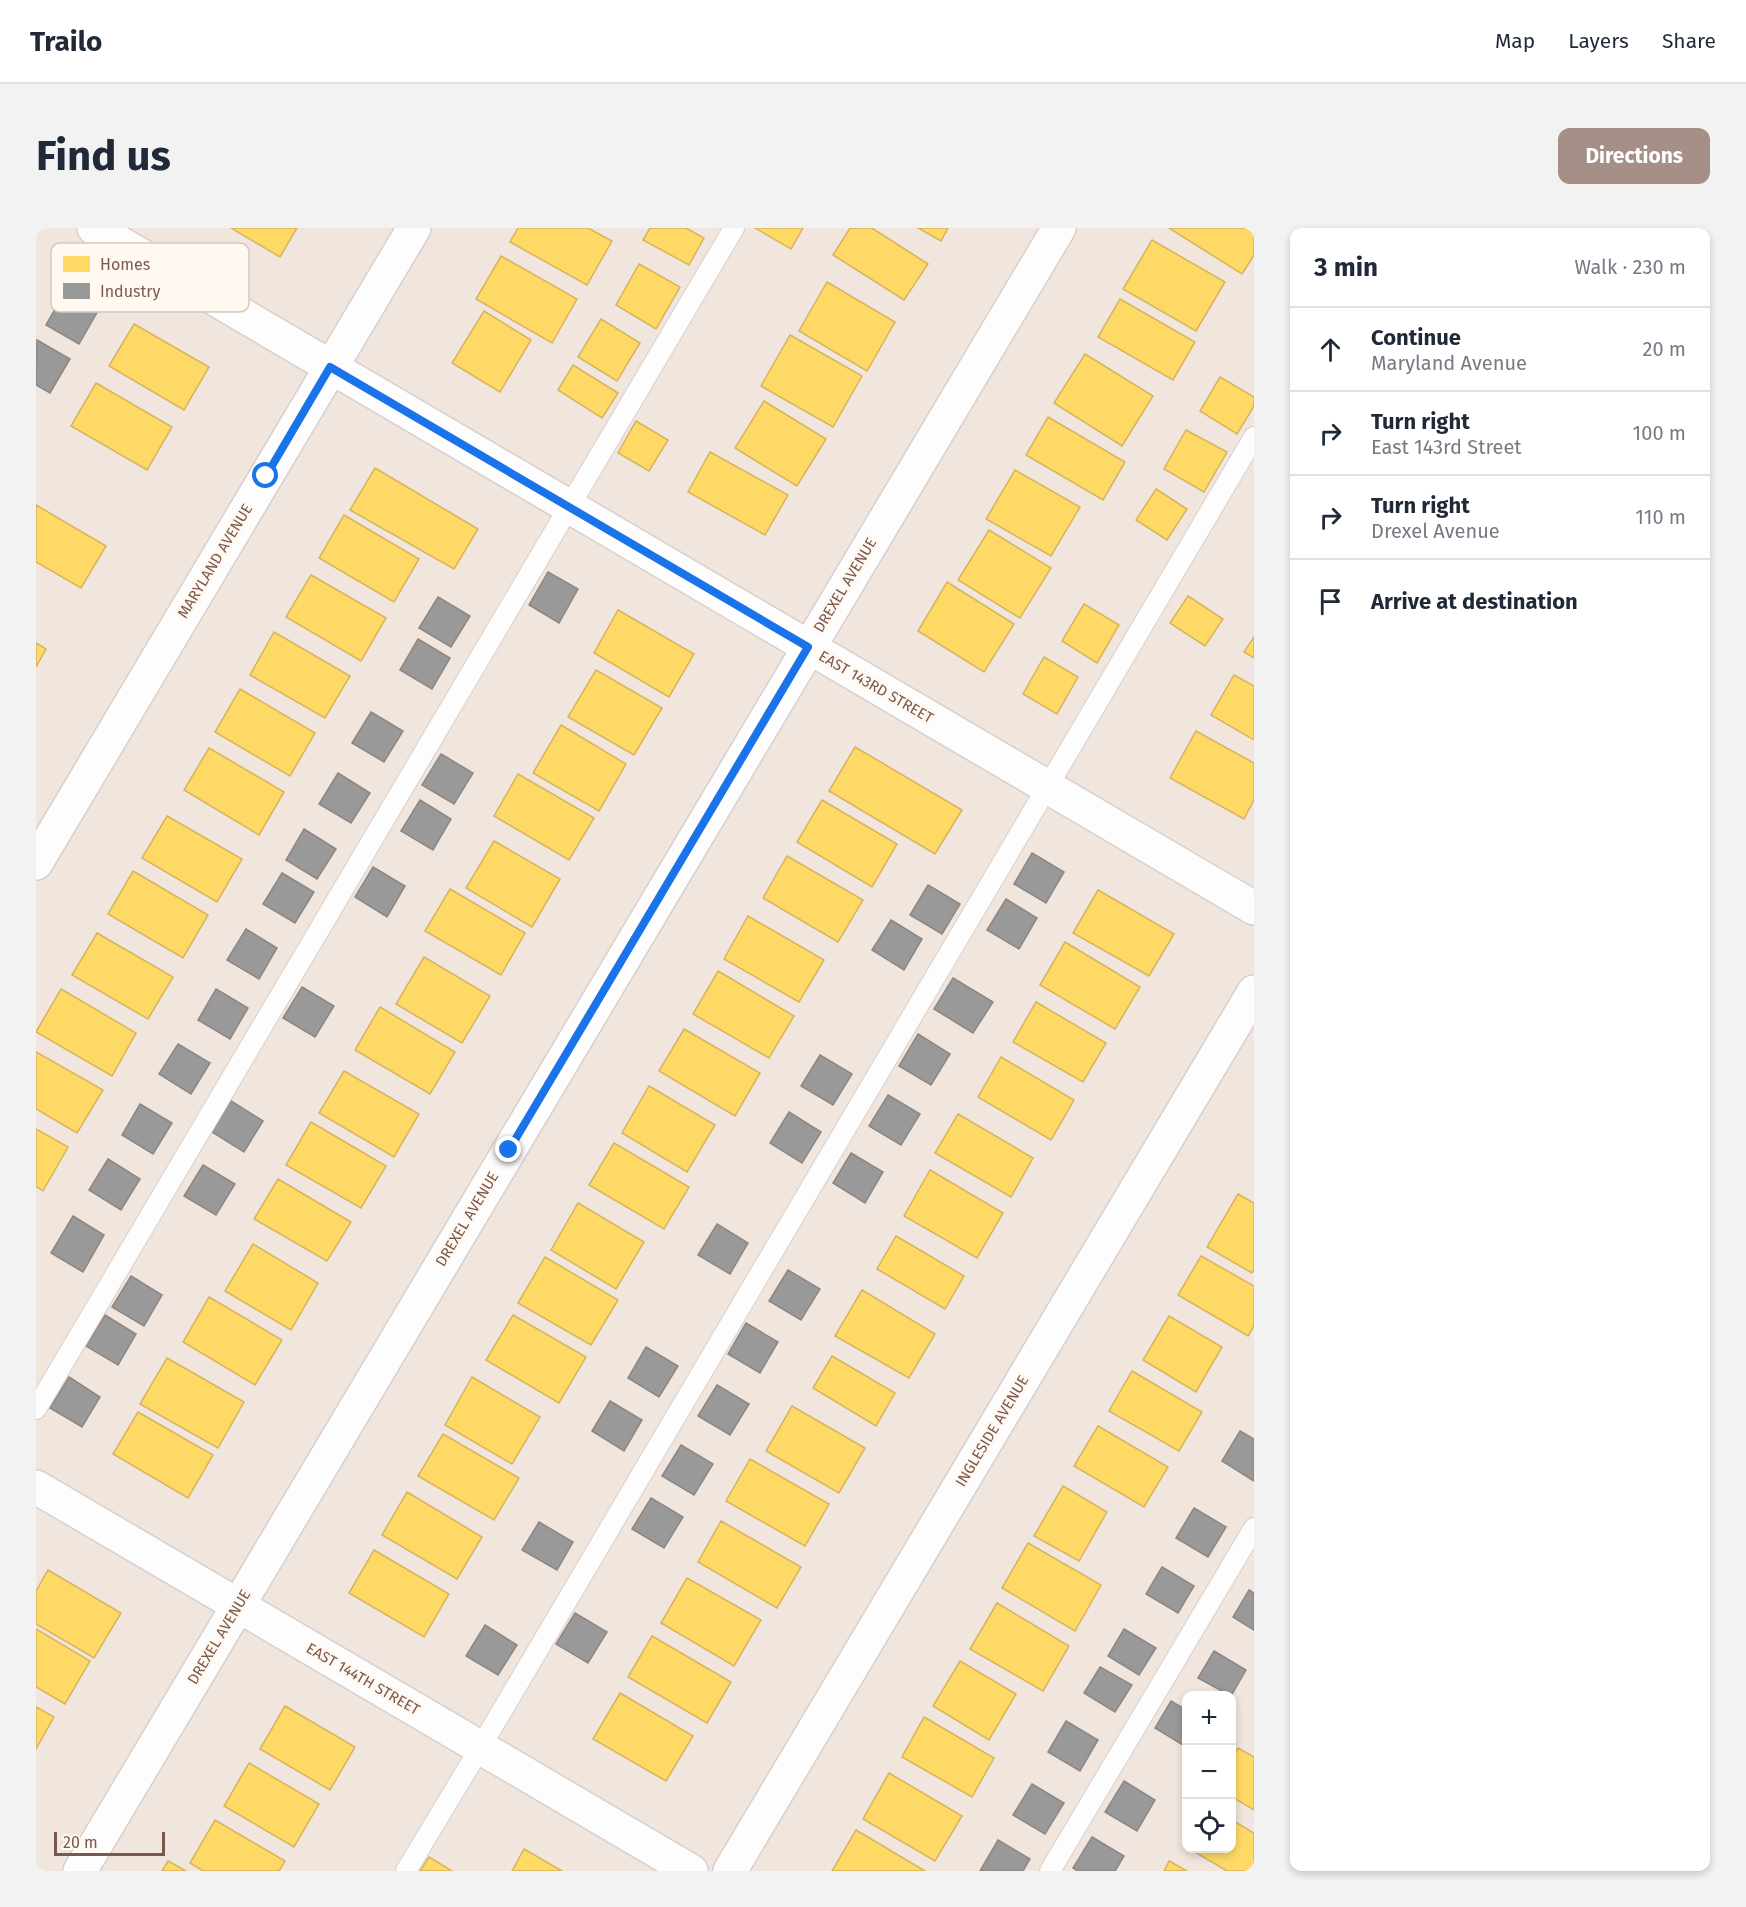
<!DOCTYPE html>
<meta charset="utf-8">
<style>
:root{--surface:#fff;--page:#f2f2f3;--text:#1f2937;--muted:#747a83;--line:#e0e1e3;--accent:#a68f86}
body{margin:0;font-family:"Fira Sans",sans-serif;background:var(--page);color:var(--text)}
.controls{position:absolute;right:18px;bottom:18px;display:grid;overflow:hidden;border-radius:12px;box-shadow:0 3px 9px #0003}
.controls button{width:54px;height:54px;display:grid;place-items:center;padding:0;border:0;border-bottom:2px solid var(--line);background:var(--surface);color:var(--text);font:30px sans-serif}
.scale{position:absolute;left:18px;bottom:15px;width:111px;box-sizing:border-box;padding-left:6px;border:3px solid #79594d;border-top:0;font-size:16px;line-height:21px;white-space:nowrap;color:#79594d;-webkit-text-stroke:4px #fff9f2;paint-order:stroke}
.stop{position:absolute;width:18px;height:18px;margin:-14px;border:4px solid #1a73e8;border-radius:50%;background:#fff}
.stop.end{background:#1a73e8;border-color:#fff;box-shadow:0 2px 6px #0008}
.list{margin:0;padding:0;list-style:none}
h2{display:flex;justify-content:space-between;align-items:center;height:78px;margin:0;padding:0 24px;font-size:26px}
h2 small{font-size:20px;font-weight:400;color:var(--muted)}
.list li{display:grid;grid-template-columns:39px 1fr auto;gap:18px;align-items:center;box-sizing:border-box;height:84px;padding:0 24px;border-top:2px solid var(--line)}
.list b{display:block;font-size:22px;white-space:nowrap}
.list p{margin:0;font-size:20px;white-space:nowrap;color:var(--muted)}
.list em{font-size:20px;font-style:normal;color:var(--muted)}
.icon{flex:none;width:33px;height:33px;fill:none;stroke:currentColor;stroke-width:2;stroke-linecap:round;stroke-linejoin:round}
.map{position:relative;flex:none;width:1218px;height:1643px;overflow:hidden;border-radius:12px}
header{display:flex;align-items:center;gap:36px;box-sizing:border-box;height:84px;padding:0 30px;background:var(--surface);border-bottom:2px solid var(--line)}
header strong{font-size:28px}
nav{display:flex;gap:33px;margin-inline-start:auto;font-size:21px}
.intro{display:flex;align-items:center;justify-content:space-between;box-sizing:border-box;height:144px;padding:0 36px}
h1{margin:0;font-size:42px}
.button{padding:15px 27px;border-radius:12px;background:var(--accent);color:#fff;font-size:21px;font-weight:700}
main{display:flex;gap:36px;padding:0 36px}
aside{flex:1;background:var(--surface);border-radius:12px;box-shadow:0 3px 9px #0003}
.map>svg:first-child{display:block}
.residential{fill:#f1e6dd;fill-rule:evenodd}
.homes{fill:#ffd966;stroke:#d7b35e;stroke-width:1.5}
.industry{fill:#999;stroke:#8f8682;stroke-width:1.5}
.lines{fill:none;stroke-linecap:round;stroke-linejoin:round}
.service-casing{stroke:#d8cfcb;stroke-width:22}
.minor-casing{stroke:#d8cfcb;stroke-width:36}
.service{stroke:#fefdfd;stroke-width:20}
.minor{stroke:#fefdfd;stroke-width:33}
.route{stroke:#1a73e8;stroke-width:8}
.labels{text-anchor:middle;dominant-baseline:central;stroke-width:6;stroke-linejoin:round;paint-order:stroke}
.street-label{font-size:15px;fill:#79594d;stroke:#fff9f2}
.key{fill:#fff9f2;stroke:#d7c9c0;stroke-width:1.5}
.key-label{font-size:16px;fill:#79594d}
</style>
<header>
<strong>Trailo</strong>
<nav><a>Map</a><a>Layers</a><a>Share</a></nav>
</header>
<div class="intro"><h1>Find us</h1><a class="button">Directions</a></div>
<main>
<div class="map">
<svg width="1218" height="1643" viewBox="0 0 1218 1643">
<rect width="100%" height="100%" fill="#f9f4ef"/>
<path class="residential" d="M0,0H1218V1643H0ZM1150,1468H1196V1620H1150Z"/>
<g class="homes">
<polygon points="195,0 261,0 244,29"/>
<polygon points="482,0 552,0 576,13 551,57 474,14"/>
<polygon points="614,0 650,0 668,10 653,37 607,12"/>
<polygon points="719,0 767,0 755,21"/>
<polygon points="814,0 836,0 892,36 868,72 797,27"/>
<polygon points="882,0 912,0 905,13"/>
<polygon points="1133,0 1218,0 1218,27 1206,46"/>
<polygon points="1116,12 1189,54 1160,103 1087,61"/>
<polygon points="465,28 541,71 516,115 440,71"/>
<polygon points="603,36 644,59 620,101 580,77"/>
<polygon points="791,54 859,94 831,143 763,103"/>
<polygon points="1084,71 1159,114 1137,152 1062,109"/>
<polygon points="448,83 495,112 464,164 416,135"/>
<polygon points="565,91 604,115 581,153 542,129"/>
<polygon points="98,96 173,139 148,182 73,138"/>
<polygon points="754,107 826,148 797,199 725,158"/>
<polygon points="1049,126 1117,168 1086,218 1018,175"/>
<polygon points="537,137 582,165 566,190 522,162"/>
<polygon points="1184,149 1218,169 1218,178 1201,206 1164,183"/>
<polygon points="60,155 136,199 111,242 35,198"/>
<polygon points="728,173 790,211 761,258 699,220"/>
<polygon points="1012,189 1089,234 1067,272 990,227"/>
<polygon points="600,193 632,212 613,243 582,225"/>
<polygon points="1150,202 1191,224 1168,264 1128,241"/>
<polygon points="674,224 752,267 729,307 652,264"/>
<polygon points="339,240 442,301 418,341 314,282"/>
<polygon points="979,242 1044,279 1015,328 950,291"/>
<polygon points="1120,261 1151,281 1131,312 1100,292"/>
<polygon points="0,277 70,318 45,360 0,334"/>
<polygon points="308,287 383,331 358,374 283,330"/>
<polygon points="953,302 1015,340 984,390 922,352"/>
<polygon points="275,347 350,390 325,433 250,389"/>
<polygon points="911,354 978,396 948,444 882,403"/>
<polygon points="1152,368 1187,391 1169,418 1134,395"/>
<polygon points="1048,376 1083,397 1061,435 1026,413"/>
<polygon points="582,382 658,426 633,469 558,425"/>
<polygon points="238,404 314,448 289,490 214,447"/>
<polygon points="1218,409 1218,430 1208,424"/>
<polygon points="0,415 10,421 0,439"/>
<polygon points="1008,429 1042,449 1021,486 987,466"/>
<polygon points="560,442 626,480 598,527 532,489"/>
<polygon points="1198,447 1218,458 1218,512 1175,487"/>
<polygon points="204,461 279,505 254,548 179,504"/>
<polygon points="525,497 590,536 563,583 497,545"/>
<polygon points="1160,503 1218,535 1218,572 1208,591 1134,550"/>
<polygon points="819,519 926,582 899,626 793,563"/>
<polygon points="173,520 248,564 223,607 148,562"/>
<polygon points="482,546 558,590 533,632 458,588"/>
<polygon points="786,572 861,616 836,659 761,614"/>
<polygon points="131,588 206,631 181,674 106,630"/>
<polygon points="458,613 524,651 496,699 430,660"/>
<polygon points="751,628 827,672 802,714 727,670"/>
<polygon points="97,643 172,687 147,730 72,686"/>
<polygon points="414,661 489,705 465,747 389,703"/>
<polygon points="1062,662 1138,706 1113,748 1037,705"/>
<polygon points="712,688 788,732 763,774 688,731"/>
<polygon points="61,705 137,749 112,791 36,747"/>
<polygon points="1029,714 1104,759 1079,801 1004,757"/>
<polygon points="388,729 454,768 426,815 360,776"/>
<polygon points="682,743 758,788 733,830 657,786"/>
<polygon points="25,761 100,805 76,848 0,804"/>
<polygon points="1000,774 1070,815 1047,854 977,814"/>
<polygon points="344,779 419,824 394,866 319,822"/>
<polygon points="648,801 724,845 699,888 623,843"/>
<polygon points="0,824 67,862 41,905 0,881"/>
<polygon points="965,829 1038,872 1015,912 942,869"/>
<polygon points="308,843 383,886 358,929 283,885"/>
<polygon points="613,858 679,897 651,944 586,905"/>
<polygon points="922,886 997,930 975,969 899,925"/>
<polygon points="275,894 350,938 325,980 250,937"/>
<polygon points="0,901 32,919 7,963 0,958"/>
<polygon points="578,915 653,959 628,1001 553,957"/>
<polygon points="894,942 967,985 941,1030 868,988"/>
<polygon points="242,951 315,994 291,1033 218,991"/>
<polygon points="1202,966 1218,975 1218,1041 1216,1045 1171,1019"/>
<polygon points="542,975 608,1014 580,1061 515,1022"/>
<polygon points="860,1008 928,1048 909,1081 841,1041"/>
<polygon points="217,1016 282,1055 255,1102 189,1063"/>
<polygon points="1165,1028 1218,1058 1218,1098 1212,1108 1142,1067"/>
<polygon points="509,1029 582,1072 555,1117 482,1075"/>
<polygon points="826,1062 899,1106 873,1150 799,1108"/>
<polygon points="173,1069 246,1112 219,1157 147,1114"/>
<polygon points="477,1087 550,1129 523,1175 450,1132"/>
<polygon points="1133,1088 1186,1119 1160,1164 1107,1132"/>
<polygon points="796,1128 859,1165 840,1198 777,1160"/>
<polygon points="131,1130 208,1174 182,1220 104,1176"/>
<polygon points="1096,1143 1166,1184 1143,1223 1073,1183"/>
<polygon points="436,1149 504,1189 476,1236 409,1197"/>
<polygon points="756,1178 829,1220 803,1265 730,1223"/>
<polygon points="102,1184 177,1227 152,1270 77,1226"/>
<polygon points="1062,1198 1132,1239 1108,1279 1038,1238"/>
<polygon points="407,1206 483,1250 458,1292 382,1248"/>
<polygon points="714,1231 793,1276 769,1318 690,1273"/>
<polygon points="1027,1258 1071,1284 1043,1333 998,1308"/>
<polygon points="371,1264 446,1309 421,1351 346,1307"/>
<polygon points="685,1293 765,1339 741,1380 662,1334"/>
<polygon points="992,1315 1065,1357 1039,1403 966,1360"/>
<polygon points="338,1322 413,1366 388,1409 313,1365"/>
<polygon points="12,1342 85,1385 58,1430 0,1396 0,1363"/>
<polygon points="651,1350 725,1392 698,1438 625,1395"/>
<polygon points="961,1375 1033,1418 1007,1463 934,1421"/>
<polygon points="0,1401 54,1433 29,1476 0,1459"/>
<polygon points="616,1408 695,1454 671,1495 592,1449"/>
<polygon points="924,1433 980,1466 953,1512 897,1478"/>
<polygon points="584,1465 657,1508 630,1553 557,1511"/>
<polygon points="249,1478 319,1519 294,1562 224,1521"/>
<polygon points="0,1479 18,1489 0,1521"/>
<polygon points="888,1489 958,1530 936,1569 866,1529"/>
<polygon points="1202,1520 1218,1529 1218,1582 1196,1569 1196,1531"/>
<polygon points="213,1535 283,1576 258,1619 188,1578"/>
<polygon points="853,1545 926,1588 899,1633 827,1591"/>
<polygon points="179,1592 249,1633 243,1643 167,1643 154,1635"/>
<polygon points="1196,1592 1218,1605 1218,1643 1191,1643 1152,1620 1196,1620"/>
<polygon points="820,1602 889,1643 796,1643"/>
<polygon points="488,1621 526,1643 476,1643"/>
<polygon points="393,1629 416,1643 384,1643"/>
<polygon points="132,1633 150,1643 126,1643"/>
<polygon points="1133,1633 1151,1643 1128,1643"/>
</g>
<g class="industry">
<polygon points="30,62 63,81 43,116 10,97"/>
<polygon points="1,112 34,131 14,165 0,157"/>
<polygon points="512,344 542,361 523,395 493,377"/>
<polygon points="402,369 434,388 415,419 383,400"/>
<polygon points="382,411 414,430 396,461 364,442"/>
<polygon points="335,484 367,503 348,534 316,515"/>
<polygon points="405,526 437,545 418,576 386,557"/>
<polygon points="302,545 334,565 315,595 283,576"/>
<polygon points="384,572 415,591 397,622 365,603"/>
<polygon points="268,601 300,621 281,651 250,632"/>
<polygon points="996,625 1028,644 1010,675 978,656"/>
<polygon points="337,639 369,658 351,689 319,669"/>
<polygon points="246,645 278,664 259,695 227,676"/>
<polygon points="892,657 924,676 906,706 874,687"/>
<polygon points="970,671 1001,690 983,721 951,702"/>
<polygon points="855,692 886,711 868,742 836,722"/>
<polygon points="210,701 241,720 223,751 191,732"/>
<polygon points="917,750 957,774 937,805 898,781"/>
<polygon points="266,759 298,778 279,809 247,790"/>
<polygon points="180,761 212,780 194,811 162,792"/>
<polygon points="882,806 914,826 895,857 863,838"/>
<polygon points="142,816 174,835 155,866 123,846"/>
<polygon points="784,827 816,846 797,877 765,858"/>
<polygon points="852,867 884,886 865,917 833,898"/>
<polygon points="195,873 227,893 208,924 176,904"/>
<polygon points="104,876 136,895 117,926 86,907"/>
<polygon points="753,884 785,904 766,935 734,915"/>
<polygon points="815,925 847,944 829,975 797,955"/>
<polygon points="72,931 104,951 85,982 53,962"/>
<polygon points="167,937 199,956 180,987 148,968"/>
<polygon points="37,988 68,1007 47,1044 15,1025"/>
<polygon points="681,996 712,1015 694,1046 662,1027"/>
<polygon points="752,1042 784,1061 765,1092 733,1073"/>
<polygon points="95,1048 126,1067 108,1098 76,1079"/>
<polygon points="69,1087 100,1106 82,1137 50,1118"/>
<polygon points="710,1095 742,1114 724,1145 692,1126"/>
<polygon points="610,1119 642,1138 623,1169 592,1150"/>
<polygon points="33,1149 64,1169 46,1199 14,1180"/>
<polygon points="681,1157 713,1176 694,1207 662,1188"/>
<polygon points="574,1173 606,1192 588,1223 556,1203"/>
<polygon points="1204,1203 1218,1211 1218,1253 1186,1233"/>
<polygon points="645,1217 677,1236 658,1267 626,1248"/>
<polygon points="615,1270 647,1289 628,1320 596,1301"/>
<polygon points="1158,1280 1190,1299 1172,1329 1140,1310"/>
<polygon points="503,1294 537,1314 521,1342 486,1322"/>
<polygon points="1126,1339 1158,1358 1142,1385 1110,1366"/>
<polygon points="1213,1362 1218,1365 1218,1402 1197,1389"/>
<polygon points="539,1385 571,1404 552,1435 520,1416"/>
<polygon points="449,1397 481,1417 462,1447 430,1428"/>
<polygon points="1088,1401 1120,1420 1103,1447 1072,1428"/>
<polygon points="1178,1423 1210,1442 1195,1468 1162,1450"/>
<polygon points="1064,1439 1096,1457 1079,1484 1048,1465"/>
<polygon points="1135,1473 1150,1482 1150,1519 1119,1500"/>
<polygon points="1030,1493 1062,1512 1044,1543 1012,1524"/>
<polygon points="1088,1553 1119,1572 1101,1603 1069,1584"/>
<polygon points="996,1556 1028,1575 1009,1606 977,1587"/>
<polygon points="1056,1609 1088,1628 1079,1643 1042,1643 1037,1640"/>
<polygon points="962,1612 994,1631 987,1643 944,1643"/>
</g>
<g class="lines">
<g class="service-casing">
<g id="service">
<polyline points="0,1181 698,0"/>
<polyline points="370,1643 444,1520 1218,209"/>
<polyline points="1014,1643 1218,1300"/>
</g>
</g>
<g class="minor-casing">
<g id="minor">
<polyline points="58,0 1218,680"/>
<polyline points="0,635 378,0"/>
<polyline points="0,1259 655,1643"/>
<polyline points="44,1643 1023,0"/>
<polyline points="694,1643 1218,764"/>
</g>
</g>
<use href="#service" class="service"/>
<use href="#minor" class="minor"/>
</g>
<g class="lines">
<polyline class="route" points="230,248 294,139 772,419 473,922"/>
</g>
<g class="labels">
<g class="street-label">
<text transform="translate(179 333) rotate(-59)">MARYLAND AVENUE</text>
<text transform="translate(809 357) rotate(-59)">DREXEL AVENUE</text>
<text transform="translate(840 459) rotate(30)">EAST 143RD STREET</text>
<text transform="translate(431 991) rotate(-59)">DREXEL AVENUE</text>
<text transform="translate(956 1203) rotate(-59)">INGLESIDE AVENUE</text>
<text transform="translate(183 1409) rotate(-59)">DREXEL AVENUE</text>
<text transform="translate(327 1451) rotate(30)">EAST 144TH STREET</text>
</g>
</g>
<rect x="15" y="15" width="198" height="69" rx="9" class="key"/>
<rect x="27" y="28" width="27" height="16" fill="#ffd966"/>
<rect x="27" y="55" width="27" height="16" fill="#999"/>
<g class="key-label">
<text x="64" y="42">Homes</text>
<text x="64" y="69">Industry</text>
</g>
</svg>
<div class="controls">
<button>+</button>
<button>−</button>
<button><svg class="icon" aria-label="locate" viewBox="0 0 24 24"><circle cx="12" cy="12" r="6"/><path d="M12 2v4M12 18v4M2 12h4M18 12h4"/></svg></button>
</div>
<div class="scale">20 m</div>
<div class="stop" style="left:230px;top:248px"></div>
<div class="stop end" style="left:473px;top:922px"></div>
</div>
<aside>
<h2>3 min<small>Walk · 230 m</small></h2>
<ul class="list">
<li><svg class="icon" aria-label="ahead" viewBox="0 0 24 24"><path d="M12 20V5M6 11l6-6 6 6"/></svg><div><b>Continue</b><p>Maryland Avenue</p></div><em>20 m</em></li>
<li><svg class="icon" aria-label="right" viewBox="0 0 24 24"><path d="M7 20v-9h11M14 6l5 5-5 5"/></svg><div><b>Turn right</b><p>East 143rd Street</p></div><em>100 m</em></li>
<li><svg class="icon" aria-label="right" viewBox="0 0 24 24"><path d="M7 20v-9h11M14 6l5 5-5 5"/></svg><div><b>Turn right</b><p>Drexel Avenue</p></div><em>110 m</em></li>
<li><svg class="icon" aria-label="arrive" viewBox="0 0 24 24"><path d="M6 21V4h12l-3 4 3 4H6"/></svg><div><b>Arrive at destination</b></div></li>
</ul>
</aside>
</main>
